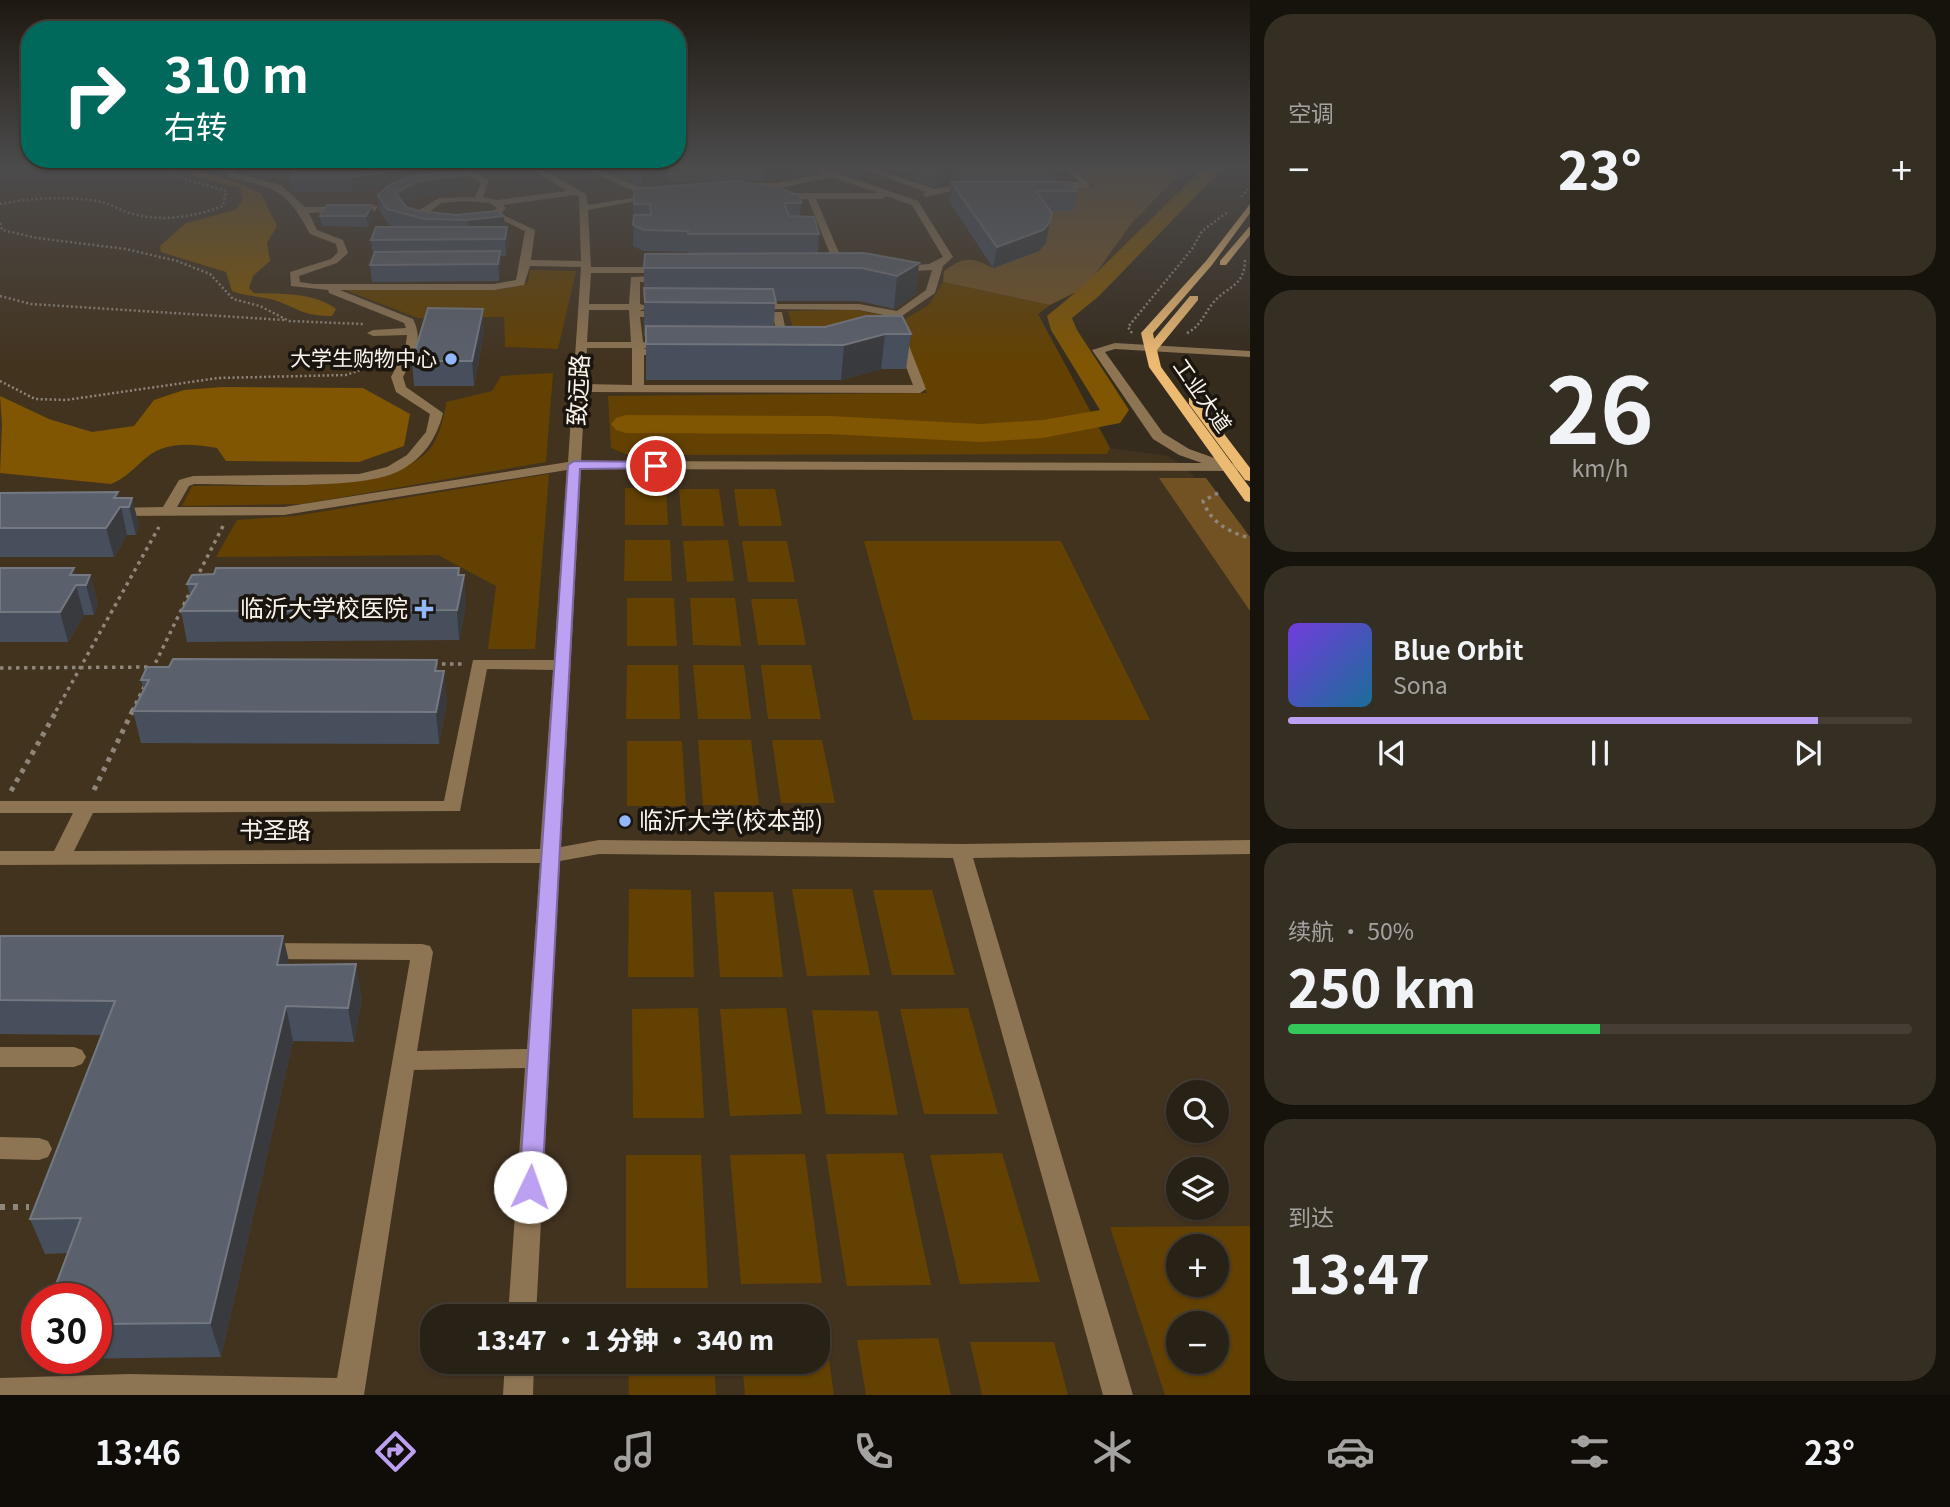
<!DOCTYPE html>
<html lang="zh">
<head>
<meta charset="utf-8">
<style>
  :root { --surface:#282116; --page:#342e23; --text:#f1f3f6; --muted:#a5a3a1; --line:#443e35; --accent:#bca0f2 }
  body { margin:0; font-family:Georgia,"Noto Sans SC",serif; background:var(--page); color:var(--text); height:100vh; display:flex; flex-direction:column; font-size:26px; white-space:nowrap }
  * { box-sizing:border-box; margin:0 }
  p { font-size:23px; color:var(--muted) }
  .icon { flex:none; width:38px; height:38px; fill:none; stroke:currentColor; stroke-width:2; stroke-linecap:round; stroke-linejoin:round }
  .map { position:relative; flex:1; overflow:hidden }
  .sheet { display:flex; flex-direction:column; gap:14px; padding:14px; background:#16120c; width:700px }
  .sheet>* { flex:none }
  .top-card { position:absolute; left:21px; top:21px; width:665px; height:147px; border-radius:28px; box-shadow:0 2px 5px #0004,0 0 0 2px var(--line); background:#00695c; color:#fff; overflow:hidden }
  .tools { position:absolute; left:1166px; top:1080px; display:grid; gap:14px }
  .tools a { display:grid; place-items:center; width:63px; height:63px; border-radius:50%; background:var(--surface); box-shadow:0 2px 5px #0004,0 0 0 2px var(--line); font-size:35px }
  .speed { position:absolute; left:21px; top:1283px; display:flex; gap:14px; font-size:35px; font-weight:700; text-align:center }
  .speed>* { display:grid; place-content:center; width:91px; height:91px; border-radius:50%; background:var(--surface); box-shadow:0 2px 5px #0004,0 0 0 2px var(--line); line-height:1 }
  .speed .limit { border:10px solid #d22; background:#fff; color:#111 }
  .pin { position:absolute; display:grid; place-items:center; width:60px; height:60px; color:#fff; margin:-30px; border:4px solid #fff; border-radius:50%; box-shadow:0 2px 7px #0007 }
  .me { position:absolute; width:77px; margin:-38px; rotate:3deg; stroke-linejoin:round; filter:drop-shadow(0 0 5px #0008) }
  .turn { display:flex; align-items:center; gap:24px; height:147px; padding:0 28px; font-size:32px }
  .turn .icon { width:91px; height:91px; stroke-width:2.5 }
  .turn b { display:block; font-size:49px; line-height:60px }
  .big { font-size:52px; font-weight:800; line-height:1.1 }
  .sheet .widget { flex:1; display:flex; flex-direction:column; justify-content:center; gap:10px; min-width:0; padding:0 24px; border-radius:28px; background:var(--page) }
  .sheet .dial { align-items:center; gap:0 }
  .dial b { font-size:91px; line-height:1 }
  .song { display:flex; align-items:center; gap:21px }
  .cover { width:84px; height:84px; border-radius:10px; background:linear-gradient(135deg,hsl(260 70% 55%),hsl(200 70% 35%)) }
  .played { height:7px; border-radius:4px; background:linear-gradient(90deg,var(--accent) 85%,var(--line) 85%) }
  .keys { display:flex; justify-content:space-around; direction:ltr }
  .heat { display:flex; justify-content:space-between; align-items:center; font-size:38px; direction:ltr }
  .charge { height:10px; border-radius:5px; background:linear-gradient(90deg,#34c759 50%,var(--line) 0) }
  .trip { position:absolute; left:420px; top:1304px; width:410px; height:70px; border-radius:28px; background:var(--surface); box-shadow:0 2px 5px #0004,0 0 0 2px var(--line); font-weight:800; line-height:70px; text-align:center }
  .menu { display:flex; height:112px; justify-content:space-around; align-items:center; background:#100d09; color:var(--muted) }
  .menu .icon { width:49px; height:49px }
  .menu .active { color:var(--accent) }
  .menu b { font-size:32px; color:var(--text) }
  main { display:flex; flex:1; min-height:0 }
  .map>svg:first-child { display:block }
  .built { fill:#42331f; fill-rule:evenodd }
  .green { fill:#634102; fill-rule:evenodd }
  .forest { fill:#725223 }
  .water { fill:#805603 }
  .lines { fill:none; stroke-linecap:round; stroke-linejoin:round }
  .river { fill:#805603; fill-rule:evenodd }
  .path-far3 { stroke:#8f867a; stroke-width:2.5; stroke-dasharray:2 2.5; stroke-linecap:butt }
  .path-far2 { stroke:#8f867a; stroke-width:3.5; stroke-dasharray:3.5 4.5; stroke-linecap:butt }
  .path-far1 { stroke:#8f867a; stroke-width:5; stroke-dasharray:4.5 6; stroke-linecap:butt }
  .path { stroke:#8f867a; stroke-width:6; stroke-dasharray:5 8; stroke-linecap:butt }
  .minor { fill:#8d7453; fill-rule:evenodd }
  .major { fill:#edba72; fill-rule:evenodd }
  .wall { fill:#474f5d }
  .shaded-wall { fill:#383a3d }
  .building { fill:#5b616c; stroke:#747880; stroke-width:2 }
  .route { fill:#bca0f2; stroke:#7a689d; stroke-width:2 }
  .poi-dot { fill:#92b7fd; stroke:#1a150f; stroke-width:2.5 }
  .labels { text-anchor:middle; stroke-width:7; stroke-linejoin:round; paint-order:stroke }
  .far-poi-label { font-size:21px; fill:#faf3ea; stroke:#1a150f; text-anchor:end }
  .far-street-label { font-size:21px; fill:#faf3ea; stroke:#1a150f }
  .street-label { font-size:24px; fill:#faf3ea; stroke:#1a150f }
  .poi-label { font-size:24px; fill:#faf3ea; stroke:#1a150f; text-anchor:end }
</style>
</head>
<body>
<main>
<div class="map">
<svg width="1250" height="1395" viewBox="0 0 1250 1395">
  <rect width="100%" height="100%" fill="#362c1e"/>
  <path class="built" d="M0,166H1198L1180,182L1174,201L1086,287L1050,305L1038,314L1110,448L1168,456L1191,473L1250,551V1395H0ZM1178,1092H1216V1130H1178ZM1178,1169H1216V1208H1178ZM1178,1246H1216V1284H1178ZM37,1298H96V1358H37ZM432,1316H817V1362H432ZM1178,1323H1216V1362H1178Z"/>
  <path class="green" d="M530,270L576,271L558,349L505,347L504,317L418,318L345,290L503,289L528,282Z
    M943,282L1050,305L1038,314L1110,448L1107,454L628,455L611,448L608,396L927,393L903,339L798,345L788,311L856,310L905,319L929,305Z
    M553,373L546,462L302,504L182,506L192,486C254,484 376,495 424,455C438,444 444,419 446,402L492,391L501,376Z
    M549,474L535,649H488L496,586L438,555L216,557L237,520L295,516Z
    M625,488H666L668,525H625Z
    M679,489H719L724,526H682Z
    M734,489H775L782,526H739Z
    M625,540H670L672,581H624Z
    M728,540L734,581L687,582L683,541Z
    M742,541H787L795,582H748Z
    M864,541H1061L1150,720H913Z
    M627,598H674L677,646H627Z
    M690,598H735L741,646L693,645Z
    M751,599H797L806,645H758Z
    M627,665H678L680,719H626Z
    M693,665H744L751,719H698Z
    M761,665H811L821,719H768Z
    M698,740H751L759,805H703Z
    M772,740H822L835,803H781Z
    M627,741H682L686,806H627Z
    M629,889L691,890L694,977H628Z
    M792,889H852L870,975L807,976Z
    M873,890H932L955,975H892Z
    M714,892H773L783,977H720Z
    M698,1008L704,1118H633L632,1009Z
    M786,1008L802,1114L730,1116L720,1009Z
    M968,1008L998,1114H924L900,1009Z
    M812,1010L878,1011L898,1115L826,1114Z
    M903,1153L931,1285L847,1286L826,1154Z
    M1002,1153L1040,1282L960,1284L930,1155Z
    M805,1154L822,1283L741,1284L730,1155Z
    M626,1155H701L708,1288H626Z
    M1250,1226V1395H1165L1110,1227ZM1178,1246H1216V1284H1178ZM1178,1323H1216V1362H1178Z
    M938,1338L951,1395H866L857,1340Z
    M817,1339H826L834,1395H745L742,1362H817Z
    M970,1342H1054L1068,1395H982Z
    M628,1362H714L716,1395H629Z"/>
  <path class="forest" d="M1074,166H1187L1131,224L1086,287L1050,305L943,282L944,271C965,256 971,257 993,268L1039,251L1033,211L1073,210L1030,187H1094Z
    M1206,478L1250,537V611L1159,478Z"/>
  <path class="water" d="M176,166H196L206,173L242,184L261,194L277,226L267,243L270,261L253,276L249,288L254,293C281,294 314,292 336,309L332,316C307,316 302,311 280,302C265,296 247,297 232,291L226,272L161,252L160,246L186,223L235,210L243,199L240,188L196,177Z
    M222,387L363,388L410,414L404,446L359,462L226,461L217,448C198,445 179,442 161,449C143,455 132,476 111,484L0,473L2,424L0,396L49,419L92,432L134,426L154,400L184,390Z"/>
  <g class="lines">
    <path class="river" d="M1205,166H1225L1099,296L1072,318L1077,330L1129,410L1120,423L1043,438L981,442L830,434L626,433L616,430L611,424L616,418L626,415L830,416L981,424L1043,420L1100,410L1051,330L1047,316L1083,286Z"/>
    <path class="path-far3" d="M1241,197L1250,187
      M0,204C31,198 66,196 97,201C111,203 120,211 133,214C163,222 194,217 223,206L226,191L177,177L158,166
      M0,223L2,230L37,238L126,249L177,261L210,274L233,299L260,306L289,321L363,324
      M0,296L31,304L284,320
      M1132,333L1128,327L1192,249L1202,231L1229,211
      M1187,333C1200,327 1204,314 1213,303C1226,286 1245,288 1245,259
      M0,381L35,399L66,400L218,378L346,375L369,367L382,356L383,345"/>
    <path class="path-far2" d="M1218,493L1203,501C1211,523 1229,532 1250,538
      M196,579L224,524
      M434,664H464
      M0,668L152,667
      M152,670L191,590
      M56,711L159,527
      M132,711L145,685"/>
    <path class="path-far1" d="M94,790L133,710
      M11,791L57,710"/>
    <path class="path" d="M0,1207H29"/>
    <path class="minor" d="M223,166H231L235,173L281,185L305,207L378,206L375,211L309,213L317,230L343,240L348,253L337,263L299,276L300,282L314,284H494L516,280L525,231C517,228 502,218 494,219C464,222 452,230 421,216L419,210L439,198L475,197L481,183L451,166H461L489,180L483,197L497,200L567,191L526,166H536L586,194L588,205L645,196L578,166H589L662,196L588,210L591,267H666L671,270L666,273H591L589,304H629L631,277L656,276L661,279L656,282H640V304L650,307L639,311H666L671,314L666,317H640L643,342L655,345L643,349H669L675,352L669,355H644V385H913L898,346L890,343L902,340L908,343L926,389L920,393L585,392L581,461L1202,463L1179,455L1153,439L1092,350L1115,343L1250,351V357L1115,349L1105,352L1163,433L1189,449L1217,459L1218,463L1247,464V470L1242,471L581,469L561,847L599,840L961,844L1250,840V854L973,858L1133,1395H1103L953,858L599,854L560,861L536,1316H508L525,1068L414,1070L364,1395H0V1378L129,1374L337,1378L410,960L264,959L256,957L253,951L256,945L264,943L422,944L430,946L433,952L417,1051L527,1049L540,863L0,865V851H54L73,813H0V801H444L473,660H554L567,470L284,515L112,516L105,512L112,508L163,507L179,480L193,476L359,474L387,467L407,455L426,432L430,414L396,392L391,377L405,350L407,335L373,336L367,333L373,330L406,328L404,323L329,293L328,290L291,286L290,272L331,259L338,252L336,244L310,234C285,188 278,190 229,177ZM575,195L579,197L581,261L531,260L535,230L501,214L506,208L503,205ZM464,201L490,203L497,208C480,224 448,221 428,213L441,203ZM530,266L581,267L568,462L284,507H177L189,486L194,484C242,484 361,491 399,471C423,459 437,438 443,413L406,387L403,377C414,356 424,340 413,319L340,290H494L524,285ZM589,310H629L631,342H587ZM587,348H632V385L585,384ZM487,669L553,670L540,849L74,851L93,813L460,811Z
      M804,166H816L918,201L953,257L943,266L935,293L899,318L859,310L760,309L759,307L764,304H859L897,311L926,290L932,270L897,272L893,271V267L929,264L943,257L912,205L886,196L882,199H816L846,269L837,271L808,199H777L773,196L777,193H879L831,177L776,189H745L741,186L745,183H776L822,174Z
      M941,166L938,169L880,171L935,189L973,182L977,185L926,197L922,194L925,192L864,169L868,167Z
      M1030,166H1073L1090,185L1086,188L1047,187L1050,182H1079L1068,170H1033Z
      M749,312H782L789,346L782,347L776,344L779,341L773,317H753L748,314Z
      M0,1047H74L82,1050L86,1057L82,1064L74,1067H0Z
      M0,1137L39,1138L48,1141L52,1149L48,1157L39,1160L0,1159Z
      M505,1362H534L533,1395H503Z"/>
    <path class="major" d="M1250,204V213L1212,265L1153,333L1154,339L1190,296H1198V300L1157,350L1161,367L1250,488V502L1245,501L1149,367L1141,333L1206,261Z
      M1250,226V235L1226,265H1220V261Z
      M1189,398H1197L1250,468V481L1245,480L1189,404Z"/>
  </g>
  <path class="wall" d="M246,166H347L333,168L457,171L467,175L468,190L419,196L404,205L406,207L419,211L456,215L504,216L505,227H507L508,243L506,256H500L501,268L499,281L372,282L370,265L374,256H373L371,240L398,227L389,225L379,210L378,195L388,186L353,192H292L290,178L294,172H247Z
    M623,166H797L796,175L764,181H737L801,203L800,216L819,234L818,253L919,263L915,295L894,309L859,301H775L774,327L911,334L906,369H881L841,380H646V336H644V268L688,253L687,252L644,251L633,246L634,189L735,181L668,182L642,187L623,178Z
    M914,166H960L959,173L961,166H1057L1054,182L1077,191L1074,211H1050L1046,243L1039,251L993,268L949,201L951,183L934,187L913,180Z
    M320,216H373L368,227L322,226Z
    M484,333L474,386H414L412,361Z
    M0,493L132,498L139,526L136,535H127L114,557H0Z
    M0,568L76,575H90L98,604L94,615H84L68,642H0Z
    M459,568L460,575H464L466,605L459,640L187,642L181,611L190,596L187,584Z
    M437,660L438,671L447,702L439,744L141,743L133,711L144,690L141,680Z
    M0,936H283L289,965L362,998L354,1042L293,1041L221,1357L58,1359L57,1358H96V1298L68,1253L45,1254L30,1219L101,1035L0,1034Z"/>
  <path class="shaded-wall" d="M310,166H347L310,172Z
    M422,166H457V175L353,192L352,177Z
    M642,166H668V182L642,187Z
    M765,166H797L796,175L764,181Z
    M937,166H961L958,182L934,187Z
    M467,175L468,190L419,196L398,209L396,193L418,181Z
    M372,205L373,216L368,227L366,216Z
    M1052,213L1046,243L1039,251L993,268L997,247Z
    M504,216L505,231L468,236L467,220Z
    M507,227L508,243L506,256L505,239Z
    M500,251L501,268L499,281L498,264Z
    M919,263L915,295L894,309L897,276Z
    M483,309L484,333L474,386L472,361Z
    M885,334L881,369L841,380L844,345Z
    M118,492L127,535L114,557L106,528L114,498Z
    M132,498L139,526L136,535L129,507Z
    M74,568L79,585H76L84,615L68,642L60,612L70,575Z
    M459,568L461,590L464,575L466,605L459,640L457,610L458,575Z
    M90,575L98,604L94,615L86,585Z
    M437,660L440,690L444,671L447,702L439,744L436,712L435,671Z
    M283,936L291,970L277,965Z
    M356,964L362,998L354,1042L348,1008Z
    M286,1006L293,1041L221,1357L210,1323Z"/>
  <path class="building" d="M359,166H422L352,177L290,178L297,168H347Z
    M465,170L467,175L418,181L396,193L406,207L419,211L456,215L497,211L504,216L467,220L424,219L387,209L378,195L391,184L413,176Z
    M736,181L776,187L800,196L801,203H784L789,216L814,217L819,234H688V231L644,230L633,225L634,215H651L650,204H634V189Z
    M951,182H1069L1077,191H1036L1052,213L1050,222L1043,230L997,247Z
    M327,205H372L366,216H320Z
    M376,227H507L505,239L371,240Z
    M500,251L498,264L370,265L375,252Z
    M864,253L919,263L897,276L862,268H644L645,254Z
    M644,288L773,289L776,303L645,302Z
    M428,308L483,309L472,361H412Z
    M866,316H902L911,334H885L844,345L646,344V326L825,327Z
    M118,492L114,498H132L129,507H120L106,528H0V493Z
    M0,568H74L70,575H90L86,585H76L60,612H0Z
    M216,568H459L458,575H464L457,610L181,611L197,584H187L192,575L214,574Z
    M173,659L437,660L435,671H444L436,712L133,711L149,680H141L147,667H169Z
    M0,936H283L277,965L356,964L348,1008L286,1006L210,1323L96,1324V1298H51L81,1218L30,1219L115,1001L0,1000Z"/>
  <linearGradient id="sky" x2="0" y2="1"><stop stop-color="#1e1810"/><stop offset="0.46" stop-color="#4c4b4c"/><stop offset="1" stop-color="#4c4b4c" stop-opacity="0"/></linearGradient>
  <rect width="1250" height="361" fill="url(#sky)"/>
  <path class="route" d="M656,462L662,466L660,468L580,469L542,1187L539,1195L530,1198L522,1195L519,1187L568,465L574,461Z"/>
  <g class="poi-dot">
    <circle cx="451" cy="359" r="7"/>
    <path d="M420.5 598.5h7v7h7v7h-7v7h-7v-7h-7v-7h7z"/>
    <circle cx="625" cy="821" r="7"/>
  </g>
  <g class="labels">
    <g class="far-poi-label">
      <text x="437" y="366">大学生购物中心</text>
    </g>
    <g class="far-street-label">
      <text transform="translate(1202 396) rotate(55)" y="7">工业大道</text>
    </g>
    <g class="street-label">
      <text transform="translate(579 390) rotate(-87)" y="8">致远路</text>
      <text x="275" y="839">书圣路</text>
    </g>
    <g class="poi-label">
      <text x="408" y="617">临沂大学校医院</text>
      <text x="639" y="829" text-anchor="start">临沂大学(校本部)</text>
    </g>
  </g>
</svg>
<div class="tools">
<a><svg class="icon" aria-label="search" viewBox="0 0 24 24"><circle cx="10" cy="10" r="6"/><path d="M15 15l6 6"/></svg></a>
<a><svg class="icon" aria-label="layers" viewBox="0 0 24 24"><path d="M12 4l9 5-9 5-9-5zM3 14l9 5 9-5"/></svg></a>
<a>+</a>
<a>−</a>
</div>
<div class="speed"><div class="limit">30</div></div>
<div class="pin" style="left:656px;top:466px;background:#d93025"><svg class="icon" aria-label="arrive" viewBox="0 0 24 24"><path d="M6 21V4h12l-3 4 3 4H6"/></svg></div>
<svg class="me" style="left:530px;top:1187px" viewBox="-20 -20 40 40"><circle r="19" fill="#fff"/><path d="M0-13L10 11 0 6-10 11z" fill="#bca0f2"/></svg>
<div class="trip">13:47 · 1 分钟 · 340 m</div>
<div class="top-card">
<div class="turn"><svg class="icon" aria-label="right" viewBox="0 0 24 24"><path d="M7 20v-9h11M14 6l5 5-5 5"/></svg><div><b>310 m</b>右转</div></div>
</div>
</div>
<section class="sheet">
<div class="widget"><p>空调</p>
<div class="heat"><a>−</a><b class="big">23°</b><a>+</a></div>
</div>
<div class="widget dial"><b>26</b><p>km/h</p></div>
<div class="widget">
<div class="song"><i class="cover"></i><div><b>Blue Orbit</b><p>Sona</p></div></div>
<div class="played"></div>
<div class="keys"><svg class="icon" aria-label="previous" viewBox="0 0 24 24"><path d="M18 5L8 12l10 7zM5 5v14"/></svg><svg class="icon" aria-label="pause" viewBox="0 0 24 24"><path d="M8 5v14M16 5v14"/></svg><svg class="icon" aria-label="next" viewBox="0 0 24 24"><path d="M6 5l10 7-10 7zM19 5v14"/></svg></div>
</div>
<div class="widget"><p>续航 · 50%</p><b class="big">250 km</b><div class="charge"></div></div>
<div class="widget"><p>到达</p><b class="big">13:47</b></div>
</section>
</main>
<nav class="menu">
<b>13:46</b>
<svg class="icon active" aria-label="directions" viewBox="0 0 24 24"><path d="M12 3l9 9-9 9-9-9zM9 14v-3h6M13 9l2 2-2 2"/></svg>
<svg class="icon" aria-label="music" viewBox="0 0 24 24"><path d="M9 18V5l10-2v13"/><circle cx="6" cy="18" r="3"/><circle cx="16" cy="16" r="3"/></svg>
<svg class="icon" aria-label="phone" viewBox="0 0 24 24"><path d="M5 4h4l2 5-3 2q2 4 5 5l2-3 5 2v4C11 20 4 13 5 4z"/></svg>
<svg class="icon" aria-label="climate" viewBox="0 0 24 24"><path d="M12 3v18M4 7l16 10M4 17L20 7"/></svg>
<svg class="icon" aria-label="car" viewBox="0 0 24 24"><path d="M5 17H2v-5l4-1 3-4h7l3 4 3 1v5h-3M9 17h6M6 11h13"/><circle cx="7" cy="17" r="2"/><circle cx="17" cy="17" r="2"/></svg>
<svg class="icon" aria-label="filters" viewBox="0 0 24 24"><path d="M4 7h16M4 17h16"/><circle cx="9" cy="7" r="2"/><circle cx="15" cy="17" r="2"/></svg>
<b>23°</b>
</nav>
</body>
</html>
